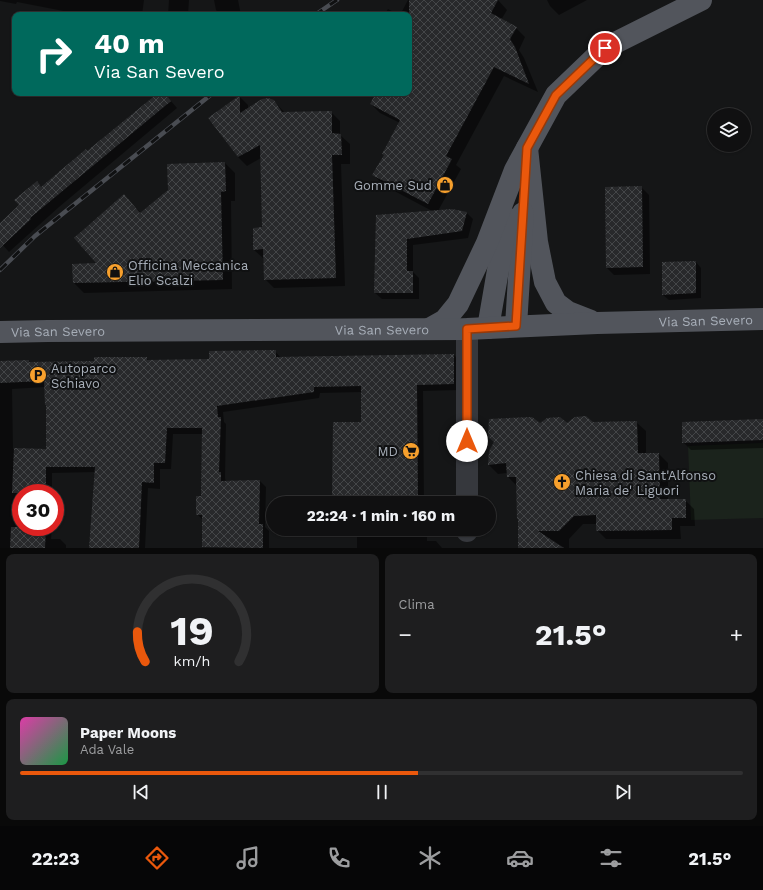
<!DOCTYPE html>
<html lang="it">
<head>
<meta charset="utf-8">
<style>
  :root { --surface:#101011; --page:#1e1e1f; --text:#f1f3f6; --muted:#9c9d9f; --line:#303031; --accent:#ea580c }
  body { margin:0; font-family:"Work Sans",sans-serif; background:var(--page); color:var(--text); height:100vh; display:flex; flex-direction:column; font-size:15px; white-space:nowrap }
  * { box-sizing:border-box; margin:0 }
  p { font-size:13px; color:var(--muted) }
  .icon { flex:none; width:22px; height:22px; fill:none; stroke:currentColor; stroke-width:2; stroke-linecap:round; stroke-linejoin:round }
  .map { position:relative; height:548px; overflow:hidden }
  .panel { display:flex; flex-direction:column; gap:6px; padding:6px; background:#090909; flex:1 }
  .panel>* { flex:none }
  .hud { position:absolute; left:12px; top:12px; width:400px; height:84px; border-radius:8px; box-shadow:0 1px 3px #0004,0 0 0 1px var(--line); background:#00695c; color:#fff; overflow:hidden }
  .buttons { position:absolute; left:707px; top:108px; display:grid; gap:8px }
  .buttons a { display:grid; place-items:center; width:44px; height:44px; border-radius:50%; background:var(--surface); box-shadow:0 1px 3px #0004,0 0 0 1px var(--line); font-size:20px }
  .speed { position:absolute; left:12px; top:484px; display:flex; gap:8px; font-size:20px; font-weight:700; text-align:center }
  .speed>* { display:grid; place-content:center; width:52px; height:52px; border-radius:50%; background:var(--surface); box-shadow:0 1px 3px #0004,0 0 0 1px var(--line); line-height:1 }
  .speed .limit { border:6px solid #d22; background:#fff; color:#111 }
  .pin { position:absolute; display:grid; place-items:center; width:34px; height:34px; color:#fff; margin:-17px; border:2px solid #fff; border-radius:50%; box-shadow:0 1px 4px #0007 }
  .me { position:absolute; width:44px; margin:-22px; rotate:0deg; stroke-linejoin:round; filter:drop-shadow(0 0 3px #0008) }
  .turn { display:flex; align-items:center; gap:14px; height:84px; padding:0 16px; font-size:18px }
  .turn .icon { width:52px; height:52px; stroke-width:2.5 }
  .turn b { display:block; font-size:28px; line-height:34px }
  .big { font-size:30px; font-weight:700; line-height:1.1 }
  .panel .widget { flex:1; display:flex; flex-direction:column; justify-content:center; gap:6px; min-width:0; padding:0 14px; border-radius:8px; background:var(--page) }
  .panel .dial { align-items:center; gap:0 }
  .dial svg { height:104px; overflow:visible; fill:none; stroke:var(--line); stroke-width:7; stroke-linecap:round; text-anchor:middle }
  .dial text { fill:var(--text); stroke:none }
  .song { display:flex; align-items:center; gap:12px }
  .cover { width:48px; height:48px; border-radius:6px; background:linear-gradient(135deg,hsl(320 70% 55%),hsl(140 70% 35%)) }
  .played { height:4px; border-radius:2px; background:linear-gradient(90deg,var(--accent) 55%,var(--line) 55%) }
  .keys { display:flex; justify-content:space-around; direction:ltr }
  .heat { display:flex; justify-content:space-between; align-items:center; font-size:22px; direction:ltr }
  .panel .tiles { flex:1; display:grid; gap:6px; grid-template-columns:1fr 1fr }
  .widget:last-child { grid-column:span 2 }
  .trip { position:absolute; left:266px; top:496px; width:230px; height:40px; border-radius:20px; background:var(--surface); box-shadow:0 1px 3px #0004,0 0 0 1px var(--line); font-weight:700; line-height:40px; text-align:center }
  .dock { display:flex; height:64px; justify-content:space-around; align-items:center; background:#060607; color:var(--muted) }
  .dock .icon { width:28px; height:28px }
  .dock .current { color:var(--accent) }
  .dock b { font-size:18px; color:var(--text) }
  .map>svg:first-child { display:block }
  .green { fill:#1b231c }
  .shadow { fill:#0007; fill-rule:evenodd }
  .building { fill:url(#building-cross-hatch) }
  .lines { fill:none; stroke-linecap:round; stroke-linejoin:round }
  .minor { stroke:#36383d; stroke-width:22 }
  .major { stroke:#52555c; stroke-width:22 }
  .rail-casing { stroke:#494c52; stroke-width:4.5 }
  .rail { stroke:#101112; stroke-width:3; stroke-dasharray:9; stroke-linecap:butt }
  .route-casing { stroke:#983908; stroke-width:10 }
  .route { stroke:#ea580c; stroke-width:7 }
  .labels { text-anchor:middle; stroke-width:4; stroke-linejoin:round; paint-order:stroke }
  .poi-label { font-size:13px; fill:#a7aeb8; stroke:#101112; text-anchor:start }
  .street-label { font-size:13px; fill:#a7aeb8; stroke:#101112 }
</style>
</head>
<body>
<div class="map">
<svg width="763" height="548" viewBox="0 0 763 548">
  <defs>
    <pattern id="building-cross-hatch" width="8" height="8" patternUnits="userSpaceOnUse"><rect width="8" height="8" fill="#28292b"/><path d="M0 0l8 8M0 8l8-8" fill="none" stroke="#444648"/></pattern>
  </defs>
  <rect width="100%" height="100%" fill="#151617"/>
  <path class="green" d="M763,443V518L691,520L688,446Z"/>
  <path class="shadow" d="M0,0H144L142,15H84L17,2L16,4L0,1Z
    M169,0H189L188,15H168Z
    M214,0H238L241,15H220L216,10Z
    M408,0H498L507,10L501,20L516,28L525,37L519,50L524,58L538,92L504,76L456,165L461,169L438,211L467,213L473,219L468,238L413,245V272L419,278V299H382L375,293L377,216L434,212L383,185L374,175L385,155L400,123L380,113L371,104L377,93H409V15H400Z
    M547,0H587L559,15L550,6Z
    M388,9L399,15H384Z
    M159,93H164L177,108L59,207L9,252L0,242V224L20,205L37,183L42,188L87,152Z
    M239,96L248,105V109L274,101L285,113L331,112L340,121V135L350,144V164H341L345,286L274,288L265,279L263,258L254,250L263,228L261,158L247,166L238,157Z
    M225,163L235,173V201H231L232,289L84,293L74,283L73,265L98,263L124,196L141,213Z
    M641,187L649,195L650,274L614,275L607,268Z
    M696,262L701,268V298L669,300L663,295Z
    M275,351L281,358L454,355L460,361V390L423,391L424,503H333L362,423V392L320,393L319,398L223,412L224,422L226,424L225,478L226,482L260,481L266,487L265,527L269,531V548L203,547V520L197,514L202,497L203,434H173L171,469H160V489L148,488L145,548H90L96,472L52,473V493H21V527H52L51,539H60L66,545V548H0V362L29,361L31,363L95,362L146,358L149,361L210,360ZM45,387L46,405L47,407V450L13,449L12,389Z
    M763,420V448L691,450L683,442Z
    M636,422L646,431V454H659L668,463V500H685L694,509L695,526H680L681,539H606L597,530V524H583L569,539V548H519L517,486L508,477L507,473L498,474L489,465L540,425Z
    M357,529H427V541H436L442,548H357Z"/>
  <path class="building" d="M409,0H498L491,13L517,27L510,39L515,47L529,84L494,67L446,156L452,159L428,204L372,175L384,155L382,154L400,120L370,104L376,93H409Z
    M158,93H165L171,101L30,218L31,219L0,248V223L19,205L14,200L37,181L41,187L86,149L87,151Z
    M240,95V113L262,99L268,98L274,100L282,112L332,111V133L341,134L342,155H332L336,278L264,280L263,249L253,250V228L262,227L260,145L238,157L208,118Z
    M225,162L226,191L221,192L223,280L73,283L72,264L96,263L74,238L124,194L140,213L168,190L167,164Z
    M642,186L643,267L606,268L605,187Z
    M452,209L467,212L462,231L407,239V271H413V293H374L376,215Z
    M696,261V293L662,295V262Z
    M276,350V357L454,354V384L417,385L418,503H332L333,422H361V386L314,387V392L217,406L218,417H221L219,472H221V481L260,480L259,524H263V548L202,547V515H196V496H201L202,428H167L165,463H154V483L142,482L139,548H89L95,467H46V493H12L14,448L46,449V405H45L44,381L0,383V361L29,360V362L94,361V357H147V360L209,359V351Z
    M586,416L593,422L637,421L638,453H659L660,499H686V518H672V530L596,531V515L574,516L559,531H538L564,548H518V519H517L516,477H507L506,463L488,465L489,451L494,442L488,437L489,419L532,417L540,423L547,418L560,417L567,423L575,417Z
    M763,419V440L682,443V422Z
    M11,527H46L45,548H10Z"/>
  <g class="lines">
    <path class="minor" d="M467,329V503
      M467,531V529"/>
    <g class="major">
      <path d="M527,148L537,242L545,282L556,303L568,312L591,321"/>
      <path d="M516,326L523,213"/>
      <path d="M488,328L507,218"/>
      <path d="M429,329L445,320L458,304L487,243L515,170L556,95L605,48L701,0"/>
      <path id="s1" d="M0,332L48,331L467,329L597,323L763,319"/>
    </g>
    <g class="rail-casing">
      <path id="rail" d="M315,15L337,0
        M0,270L35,236L213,93"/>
    </g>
    <use href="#rail" class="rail"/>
  </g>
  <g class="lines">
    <g class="route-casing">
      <path id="route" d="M467,441V329L516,326L527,148L556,95L605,48"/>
    </g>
    <use href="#route" class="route"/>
  </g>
  <defs>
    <g id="shop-disc" transform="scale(0.9)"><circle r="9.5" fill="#f7a02d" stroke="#101112"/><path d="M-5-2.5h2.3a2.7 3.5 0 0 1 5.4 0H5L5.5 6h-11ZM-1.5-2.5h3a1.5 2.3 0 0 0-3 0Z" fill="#111"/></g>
    <g id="parking-disc" transform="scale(0.9)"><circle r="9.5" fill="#f7a02d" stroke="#101112"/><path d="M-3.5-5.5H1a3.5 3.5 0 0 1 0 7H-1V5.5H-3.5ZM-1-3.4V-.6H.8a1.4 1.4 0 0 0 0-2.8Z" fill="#111"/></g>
    <g id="supermarket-disc" transform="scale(0.9)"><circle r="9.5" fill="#f7a02d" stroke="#101112"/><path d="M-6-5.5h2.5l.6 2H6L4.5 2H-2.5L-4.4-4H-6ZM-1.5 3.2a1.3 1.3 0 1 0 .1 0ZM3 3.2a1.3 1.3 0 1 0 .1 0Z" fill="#111"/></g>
    <g id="church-disc" transform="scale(0.9)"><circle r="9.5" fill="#f7a02d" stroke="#101112"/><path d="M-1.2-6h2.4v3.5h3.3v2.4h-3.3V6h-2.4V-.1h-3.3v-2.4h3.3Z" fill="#111"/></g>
  </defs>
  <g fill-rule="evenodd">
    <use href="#shop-disc" x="445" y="185"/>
    <use href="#shop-disc" x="115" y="272"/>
    <use href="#parking-disc" x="38" y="375"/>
    <use href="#supermarket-disc" x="411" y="451"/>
    <use href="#church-disc" x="562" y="482"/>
  </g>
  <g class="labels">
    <g class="poi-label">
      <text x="432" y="190" text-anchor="end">Gomme Sud</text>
      <text x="128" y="270">Officina Meccanica<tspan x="128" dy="15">Elio Scalzi</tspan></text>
      <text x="51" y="373">Autoparco<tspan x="51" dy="15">Schiavo</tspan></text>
      <text x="398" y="456" text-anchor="end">MD</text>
      <text x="575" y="480">Chiesa di Sant'Alfonso<tspan x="575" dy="15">Maria de' Liguori</tspan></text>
    </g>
    <g class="street-label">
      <text dy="5" stroke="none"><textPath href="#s1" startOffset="706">Via San Severo</textPath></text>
      <text dy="5" stroke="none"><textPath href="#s1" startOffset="382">Via San Severo</textPath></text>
      <text dy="5" stroke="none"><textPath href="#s1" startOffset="58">Via San Severo</textPath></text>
    </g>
  </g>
</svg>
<div class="buttons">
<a><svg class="icon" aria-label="layers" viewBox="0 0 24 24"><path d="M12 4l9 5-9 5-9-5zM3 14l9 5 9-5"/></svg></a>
</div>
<div class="speed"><div class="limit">30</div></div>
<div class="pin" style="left:605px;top:48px;background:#d93025"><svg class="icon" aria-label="arrive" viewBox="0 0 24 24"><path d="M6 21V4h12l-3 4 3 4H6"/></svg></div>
<svg class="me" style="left:467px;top:441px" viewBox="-20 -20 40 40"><circle r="19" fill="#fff"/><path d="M0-13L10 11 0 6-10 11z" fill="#ea580c"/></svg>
<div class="trip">22:24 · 1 min · 160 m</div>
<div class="hud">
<div class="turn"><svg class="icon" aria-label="right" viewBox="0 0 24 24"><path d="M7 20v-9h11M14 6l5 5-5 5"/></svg><div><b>40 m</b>Via San Severo</div></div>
</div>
</div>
<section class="panel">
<div class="tiles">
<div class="widget dial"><svg viewBox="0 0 100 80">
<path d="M14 69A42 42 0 1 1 86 69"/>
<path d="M14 69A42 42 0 0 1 8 46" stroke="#ea580c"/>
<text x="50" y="56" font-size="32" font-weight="700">19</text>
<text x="50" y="72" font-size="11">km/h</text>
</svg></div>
<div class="widget"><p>Clima</p>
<div class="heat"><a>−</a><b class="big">21.5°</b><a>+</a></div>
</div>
<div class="widget">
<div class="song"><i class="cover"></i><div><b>Paper Moons</b><p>Ada Vale</p></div></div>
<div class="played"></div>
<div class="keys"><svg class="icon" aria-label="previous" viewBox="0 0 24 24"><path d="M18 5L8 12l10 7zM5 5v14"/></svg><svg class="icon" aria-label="pause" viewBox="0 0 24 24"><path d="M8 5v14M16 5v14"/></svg><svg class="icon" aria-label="next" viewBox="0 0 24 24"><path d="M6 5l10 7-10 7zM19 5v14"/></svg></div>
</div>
</div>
</section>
<nav class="dock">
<b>22:23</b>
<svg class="icon current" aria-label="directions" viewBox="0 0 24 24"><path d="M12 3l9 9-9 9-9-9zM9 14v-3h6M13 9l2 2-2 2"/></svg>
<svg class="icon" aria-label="music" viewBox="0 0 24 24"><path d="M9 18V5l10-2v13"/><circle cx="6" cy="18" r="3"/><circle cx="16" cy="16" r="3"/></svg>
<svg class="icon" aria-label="phone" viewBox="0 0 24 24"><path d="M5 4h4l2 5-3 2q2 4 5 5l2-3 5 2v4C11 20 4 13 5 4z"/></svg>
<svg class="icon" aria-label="climate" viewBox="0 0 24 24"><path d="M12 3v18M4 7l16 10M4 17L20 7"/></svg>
<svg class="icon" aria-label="car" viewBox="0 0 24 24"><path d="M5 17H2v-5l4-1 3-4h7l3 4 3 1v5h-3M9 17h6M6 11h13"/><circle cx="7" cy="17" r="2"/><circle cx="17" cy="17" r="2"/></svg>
<svg class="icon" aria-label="filters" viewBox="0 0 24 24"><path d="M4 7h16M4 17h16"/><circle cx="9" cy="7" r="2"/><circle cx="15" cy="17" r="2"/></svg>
<b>21.5°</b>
</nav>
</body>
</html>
